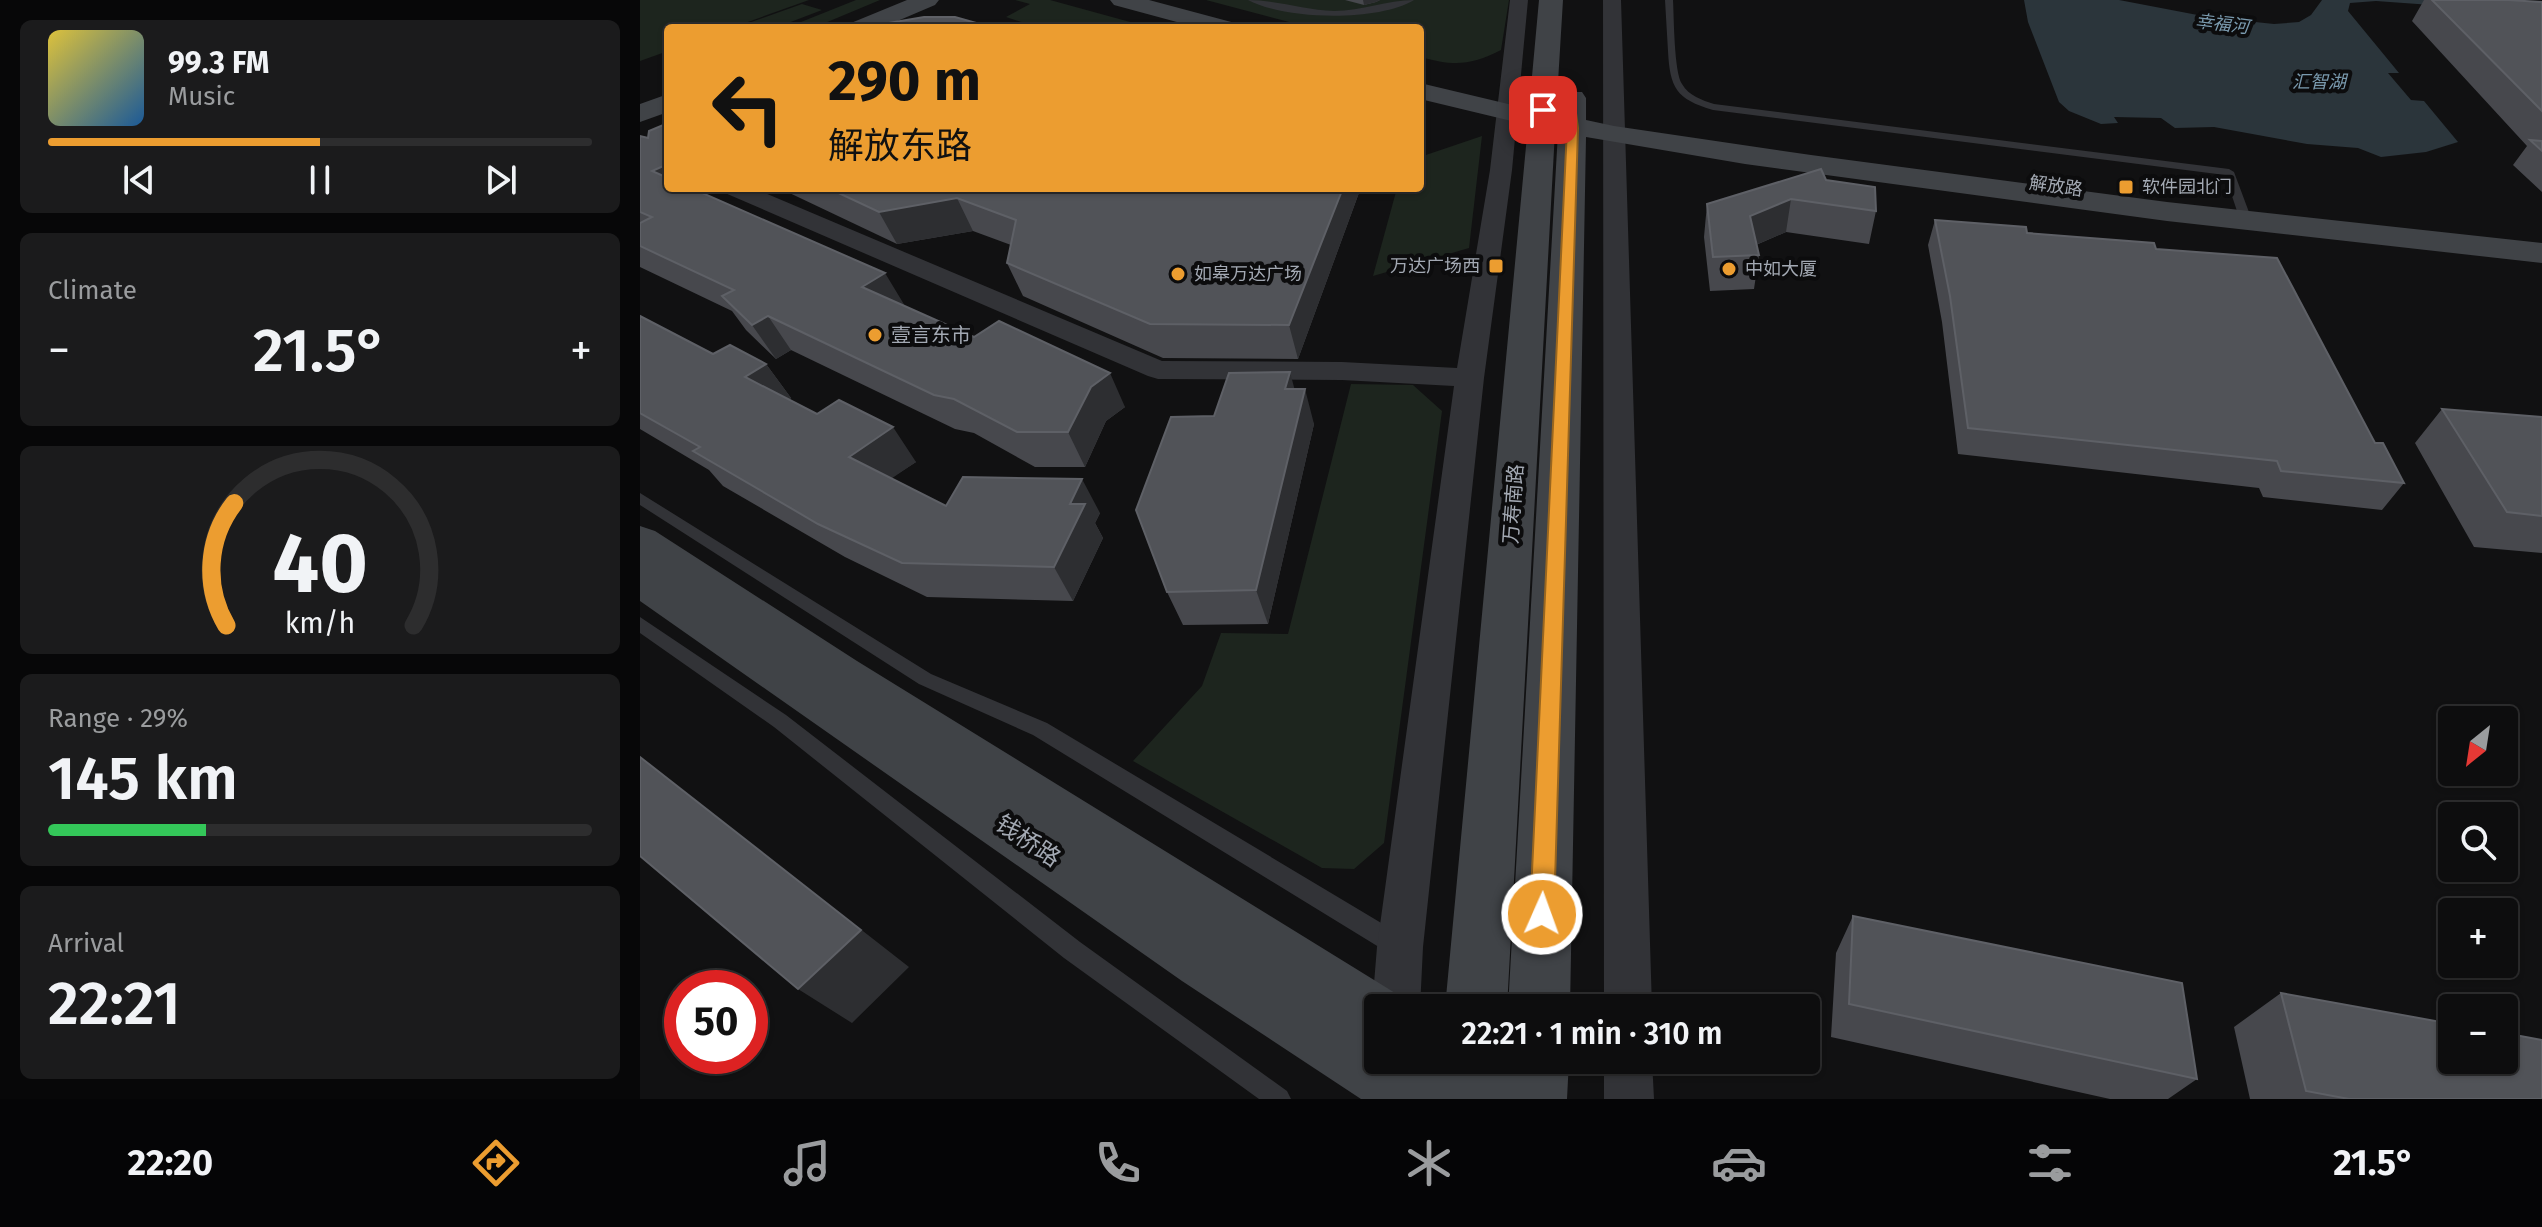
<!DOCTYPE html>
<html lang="en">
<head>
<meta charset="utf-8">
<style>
  :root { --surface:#0d0d0e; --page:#1b1b1c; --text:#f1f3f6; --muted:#9a9c9e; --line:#2d2d2e; --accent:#ec9d30 }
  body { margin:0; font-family:"Fira Sans","Noto Sans SC",sans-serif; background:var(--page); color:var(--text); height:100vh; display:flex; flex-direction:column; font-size:30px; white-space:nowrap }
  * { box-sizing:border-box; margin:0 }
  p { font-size:26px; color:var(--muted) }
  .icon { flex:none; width:44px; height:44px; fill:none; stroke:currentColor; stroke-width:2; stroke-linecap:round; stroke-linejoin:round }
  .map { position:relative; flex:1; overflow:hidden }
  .side { display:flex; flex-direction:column; gap:20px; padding:20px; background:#070708; width:640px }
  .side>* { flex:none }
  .hud { position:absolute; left:24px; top:24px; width:760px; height:168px; border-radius:8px; box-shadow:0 2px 6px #0004,0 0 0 2px var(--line); background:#ec9d30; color:#111; overflow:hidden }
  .needle { width:52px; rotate:210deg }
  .fabs { position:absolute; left:1798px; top:706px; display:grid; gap:16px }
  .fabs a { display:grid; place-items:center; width:80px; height:80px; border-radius:8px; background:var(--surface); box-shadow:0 2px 6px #0004,0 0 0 2px var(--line); font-size:40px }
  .speed { position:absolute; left:24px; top:970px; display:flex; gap:16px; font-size:40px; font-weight:700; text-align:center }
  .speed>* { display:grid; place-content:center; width:104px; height:104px; border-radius:50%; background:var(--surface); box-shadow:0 2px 6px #0004,0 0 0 2px var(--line); line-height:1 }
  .speed .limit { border:12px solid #d22; background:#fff; color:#111 }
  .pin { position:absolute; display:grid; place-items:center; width:68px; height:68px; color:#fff; margin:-34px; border-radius:16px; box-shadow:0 4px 12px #0006 }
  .me { position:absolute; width:88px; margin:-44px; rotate:2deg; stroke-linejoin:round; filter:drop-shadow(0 0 6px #0008) }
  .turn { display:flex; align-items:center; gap:28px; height:168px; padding:0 32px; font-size:36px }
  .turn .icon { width:104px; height:104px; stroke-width:2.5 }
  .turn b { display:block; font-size:56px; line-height:68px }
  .big { font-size:60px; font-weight:600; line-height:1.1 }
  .side .tile { flex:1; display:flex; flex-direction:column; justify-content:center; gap:12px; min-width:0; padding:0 28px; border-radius:12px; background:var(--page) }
  .side .dial { align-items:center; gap:0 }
  .dial svg { height:208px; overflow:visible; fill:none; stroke:var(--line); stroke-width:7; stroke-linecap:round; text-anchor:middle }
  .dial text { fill:var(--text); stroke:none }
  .song { display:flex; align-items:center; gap:24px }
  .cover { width:96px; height:96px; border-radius:12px; background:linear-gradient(135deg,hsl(50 70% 55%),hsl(210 70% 35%)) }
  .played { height:8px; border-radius:4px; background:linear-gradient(90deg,var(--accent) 50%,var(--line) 50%) }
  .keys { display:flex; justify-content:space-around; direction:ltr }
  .heat { display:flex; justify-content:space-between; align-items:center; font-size:44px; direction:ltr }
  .charge { height:12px; border-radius:6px; background:linear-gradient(90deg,#34c759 29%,var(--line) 0) }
  .trip { position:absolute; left:724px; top:994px; width:456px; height:80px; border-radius:8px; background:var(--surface); box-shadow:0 2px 6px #0004,0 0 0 2px var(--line); font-weight:600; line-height:80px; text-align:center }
  .menu { display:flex; height:128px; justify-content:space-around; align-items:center; background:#050506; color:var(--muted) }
  .menu .icon { width:56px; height:56px }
  .menu .on { color:var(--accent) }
  .menu b { font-size:36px; color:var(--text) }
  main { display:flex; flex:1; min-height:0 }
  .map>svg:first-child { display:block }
  .green { fill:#1d251e }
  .water { fill:#2b353b }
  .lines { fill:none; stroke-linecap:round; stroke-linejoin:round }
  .lane { fill:#323337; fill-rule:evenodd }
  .street { fill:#323337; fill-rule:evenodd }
  .secondary { fill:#404347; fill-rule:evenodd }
  .wall { fill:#47484d }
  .shaded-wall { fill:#2d2e31 }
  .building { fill:#515358; stroke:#5e6066; stroke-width:2 }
  .route { fill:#ec9d30; stroke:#99661f; stroke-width:2 }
  .poi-dot { fill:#ec9d30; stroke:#0c0c0d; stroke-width:3 }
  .labels { text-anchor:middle; stroke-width:8; stroke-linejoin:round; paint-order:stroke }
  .far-water-label { font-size:18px; font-style:italic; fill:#7a9aae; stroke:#0c0c0d }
  .far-street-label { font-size:18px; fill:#a3a9b3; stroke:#0c0c0d }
  .far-poi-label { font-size:18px; fill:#a3a9b3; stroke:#0c0c0d; text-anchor:start }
  .poi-label { font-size:20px; fill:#a3a9b3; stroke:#0c0c0d; text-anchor:start }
  .street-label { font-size:20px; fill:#a3a9b3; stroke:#0c0c0d }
  .near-street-label { font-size:24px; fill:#a3a9b3; stroke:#0c0c0d }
</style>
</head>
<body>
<main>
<section class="side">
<div class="tile">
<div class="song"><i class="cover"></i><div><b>99.3 FM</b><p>Music</p></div></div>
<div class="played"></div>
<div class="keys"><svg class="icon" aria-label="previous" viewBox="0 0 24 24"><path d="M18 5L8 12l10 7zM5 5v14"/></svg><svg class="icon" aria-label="pause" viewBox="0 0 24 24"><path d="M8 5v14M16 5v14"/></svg><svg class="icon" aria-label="next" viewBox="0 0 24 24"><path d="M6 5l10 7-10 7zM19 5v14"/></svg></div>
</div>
<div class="tile"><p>Climate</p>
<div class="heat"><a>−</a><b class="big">21.5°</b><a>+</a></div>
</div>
<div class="tile dial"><svg viewBox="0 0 100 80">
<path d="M14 69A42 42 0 1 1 86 69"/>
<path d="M14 69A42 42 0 0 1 17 22" stroke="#ec9d30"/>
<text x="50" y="56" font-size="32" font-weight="700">40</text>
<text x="50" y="72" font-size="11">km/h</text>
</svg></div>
<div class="tile"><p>Range · 29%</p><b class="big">145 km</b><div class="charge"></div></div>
<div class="tile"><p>Arrival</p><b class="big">22:21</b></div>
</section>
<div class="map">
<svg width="1902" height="1099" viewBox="0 0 1902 1099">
  <rect width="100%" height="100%" fill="#111112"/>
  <path class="green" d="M0,0H169L91,28H28V51L0,61Z
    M216,0H240L173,28H146Z
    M375,0H410L512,28H400L366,17L390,4Z
    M566,0H869L861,50C829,66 814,66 780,57V28H672Z
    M162,4L182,10L135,28L100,26Z
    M842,136L829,248L733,276L757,188H780V157Z
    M711,384L773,385L802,411L744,843L714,869L682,868L493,761L562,686L581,633L648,634Z"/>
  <path class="water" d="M1384,0H1479L1568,17L1634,24L1659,22L1671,15L1682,0H1858L1902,13L1736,1L1710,3L1708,11L1759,73H1748L1771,100L1784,101L1818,142L1786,152L1741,157L1718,148L1667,144L1574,127L1535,128L1521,118L1474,117L1478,123L1461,124L1429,111L1419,102L1388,22Z"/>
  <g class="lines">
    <path class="lane" d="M608,0C637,0 665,10 694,11C722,11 747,0 774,0C738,22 645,20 608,0Z
      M1025,0H1033C1034,17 1034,72 1042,84C1049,96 1062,100 1074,104L1589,169L1594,172L1613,223L1607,226L1601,223L1585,175L1073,110C1036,99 1030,88 1028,51C1027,34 1026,17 1025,0Z
      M0,493L291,674L407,723L763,936L766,944L763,952L755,955L747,952L393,735L279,684L0,505Z
      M0,617L146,715L440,942L647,1091L651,1099H619L424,958L134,727L0,633Z"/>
    <path class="street" d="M870,0H888L872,170L844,378L783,947L780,1008H738V1022L732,1008L737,947L814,386L702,380L518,379L508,376L85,193L81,188H113L522,361L702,362L817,368L850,170Z
      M963,0H981L1012,1008H964Z
      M964,1060H1012L1014,1099H964Z"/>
    <path class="secondary" d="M267,0H299L295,5L241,28H208L211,23Z
      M470,0H509L595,23L598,28H559L474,5Z
      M899,0H923L916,115H919L920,98L924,92H942L946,98V120L974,126L1171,155L1527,202L1902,243V263L1527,221L1105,164L946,137L930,1008H868L918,132L915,131L867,1008H805L888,125L780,99V83L889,109Z
      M28,94V112L0,122V104Z
      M0,526L15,531L217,661L760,996L765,1008H738V1060H929L927,1099H721L542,981L0,601Z"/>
  </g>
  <path class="wall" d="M705,0H740L736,2L724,5Z
    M1784,0H1868L1902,2V192L1873,165L1887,146L1772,21Z
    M0,136L8,138L60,192L265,306L485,407L466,421L445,467H395L334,433L315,429L151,350L136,359L106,330L92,311L0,267Z
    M1186,180L1236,211L1229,244L1146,232L1116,245L1119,255L1114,289L1070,291L1064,237L1067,204Z
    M139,188H720V190L658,359L523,358L383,296L367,263L371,245L333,231L257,244Z
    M1295,220L1516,249L1735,443L1764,483L1742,510L1623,497L1619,488L1318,454L1302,322L1288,245Z
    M0,316L73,354L126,364L151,398L149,400L276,462L251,478L306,506L460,513L455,523L463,538L433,601L287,597L205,557L83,486L69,470L0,429Z
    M654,389L674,424L628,624L543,625L527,592L574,416Z
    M1802,409L1902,417V553L1834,547L1775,443Z
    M1213,916L1557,1079L1528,1099H1470L1191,1037L1196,953Z
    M1641,993L1902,1099H1610L1594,1027Z"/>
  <path class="shaded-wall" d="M723,0H740L736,2L724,5Z
    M28,164V188H69L35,203L12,171Z
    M703,188H720V190L658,359L649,325Z
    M317,198L333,231L257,244L239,212Z
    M1151,199L1146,232L1106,249L1110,216Z
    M245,273L265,306L222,287Z
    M128,316L151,350L136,359L112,325Z
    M126,364L151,398L131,411L105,377Z
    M650,372L659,406L645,389Z
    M470,373L485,407L466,421L445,467L428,432L451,387Z
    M665,389L674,424L628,624L616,590Z
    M253,427L276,462L233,491L209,457Z
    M442,479L460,513L455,523L463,538L433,601L414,567L430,504Z
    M0,757L269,967L212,1023L158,989Z"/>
  <path class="building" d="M1792,0H1868L1902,2V111Z
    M284,17H315L354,28H237L249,23Z
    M28,123V164L12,171L28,178V188H51L245,273L222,287L334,337L359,321L470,373L451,387L428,432H377L314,399L294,395L128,316L112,325L82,296L94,290L0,246V223L12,217L0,212V136L8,138L9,131Z
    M1890,140L1902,141V151Z
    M1181,169L1186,180L1235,187L1236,211L1151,199L1110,216L1119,255L1073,257L1067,204Z
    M188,188H703L649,325L510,324L367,263L376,220L317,198L239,212Z
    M1295,220L1386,227L1387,233L1514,243L1516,249L1637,258L1735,443H1743L1764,483L1641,471L1637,461L1328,428L1310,296Z
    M0,316L73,354L90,345L126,364L105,377L177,414L199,400L253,427L209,457L306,506L323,477L442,479L430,504H445L414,567L262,563L178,524L53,451L60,447L0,413Z
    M650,372L645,389H665L616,590L527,592L496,510L531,417L574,416L589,373Z
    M1802,409L1902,417V516L1867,512Z
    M0,757L221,930L158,989L0,856Z
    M1213,916L1542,983L1557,1079L1209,1004Z
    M1641,993L1812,1024V1060H1864V1033L1902,1040V1099H1709L1666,1091Z"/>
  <path class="route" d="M903,107L936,113L938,128L914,914L911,922L902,925L894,922L890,914L927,128V118L899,112V108Z"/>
  <g class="poi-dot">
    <rect x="1478" y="179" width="16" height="16" rx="4"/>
    <rect x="848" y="258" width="16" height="16" rx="4"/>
    <circle cx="1089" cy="269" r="8"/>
    <circle cx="538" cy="274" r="8"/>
    <circle cx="235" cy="335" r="8"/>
  </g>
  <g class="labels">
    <g class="far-water-label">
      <text transform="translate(1582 24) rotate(7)" y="6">幸福河</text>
      <text x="1679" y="88">汇智湖</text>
    </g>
    <g class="far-street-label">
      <text transform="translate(1416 186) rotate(8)" y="6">解放路</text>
    </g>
    <g class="far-poi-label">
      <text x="1502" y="193">软件园北门</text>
      <text x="840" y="272" text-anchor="end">万达广场西</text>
      <text x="1105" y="275">中如大厦</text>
      <text x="554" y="280">如皋万达广场</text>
    </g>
    <g class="poi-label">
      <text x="251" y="342">壹言东市</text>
    </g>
    <g class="street-label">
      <text transform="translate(873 504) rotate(-86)" y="7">万寿南路</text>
    </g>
    <g class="near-street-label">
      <text transform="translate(388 841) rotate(34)" y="8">钱桥路</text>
    </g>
  </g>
</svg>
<div class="fabs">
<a><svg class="needle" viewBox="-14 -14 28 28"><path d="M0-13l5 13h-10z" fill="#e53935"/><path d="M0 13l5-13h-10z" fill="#9a9c9e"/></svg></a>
<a><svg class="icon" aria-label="search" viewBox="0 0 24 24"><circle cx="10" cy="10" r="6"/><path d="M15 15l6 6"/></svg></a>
<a>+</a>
<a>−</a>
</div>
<div class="speed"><div class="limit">50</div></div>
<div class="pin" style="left:903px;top:110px;background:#d93025"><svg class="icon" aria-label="arrive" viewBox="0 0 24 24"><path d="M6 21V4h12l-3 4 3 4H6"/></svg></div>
<svg class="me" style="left:902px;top:914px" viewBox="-20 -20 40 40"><circle r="17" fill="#ec9d30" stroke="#fff" stroke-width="3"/><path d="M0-11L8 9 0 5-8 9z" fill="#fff"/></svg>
<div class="trip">22:21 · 1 min · 310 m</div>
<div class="hud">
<div class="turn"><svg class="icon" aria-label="left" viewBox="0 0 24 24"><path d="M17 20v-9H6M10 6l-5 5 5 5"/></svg><div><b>290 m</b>解放东路</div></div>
</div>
</div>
</main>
<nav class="menu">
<b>22:20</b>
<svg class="icon on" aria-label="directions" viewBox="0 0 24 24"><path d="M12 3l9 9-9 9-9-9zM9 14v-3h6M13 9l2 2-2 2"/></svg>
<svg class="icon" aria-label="music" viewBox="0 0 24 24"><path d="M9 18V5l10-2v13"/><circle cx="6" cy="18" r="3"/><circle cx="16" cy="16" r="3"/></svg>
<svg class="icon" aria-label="phone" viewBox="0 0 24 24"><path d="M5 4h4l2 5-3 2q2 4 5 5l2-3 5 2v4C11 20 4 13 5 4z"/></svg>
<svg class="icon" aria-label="climate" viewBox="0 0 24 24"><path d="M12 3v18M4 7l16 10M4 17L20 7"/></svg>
<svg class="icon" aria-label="car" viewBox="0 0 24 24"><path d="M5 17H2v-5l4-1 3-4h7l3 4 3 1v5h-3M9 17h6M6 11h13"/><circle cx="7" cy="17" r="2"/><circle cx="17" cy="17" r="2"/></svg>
<svg class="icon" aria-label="filters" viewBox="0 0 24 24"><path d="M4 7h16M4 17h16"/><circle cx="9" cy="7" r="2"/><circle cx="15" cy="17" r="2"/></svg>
<b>21.5°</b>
</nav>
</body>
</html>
